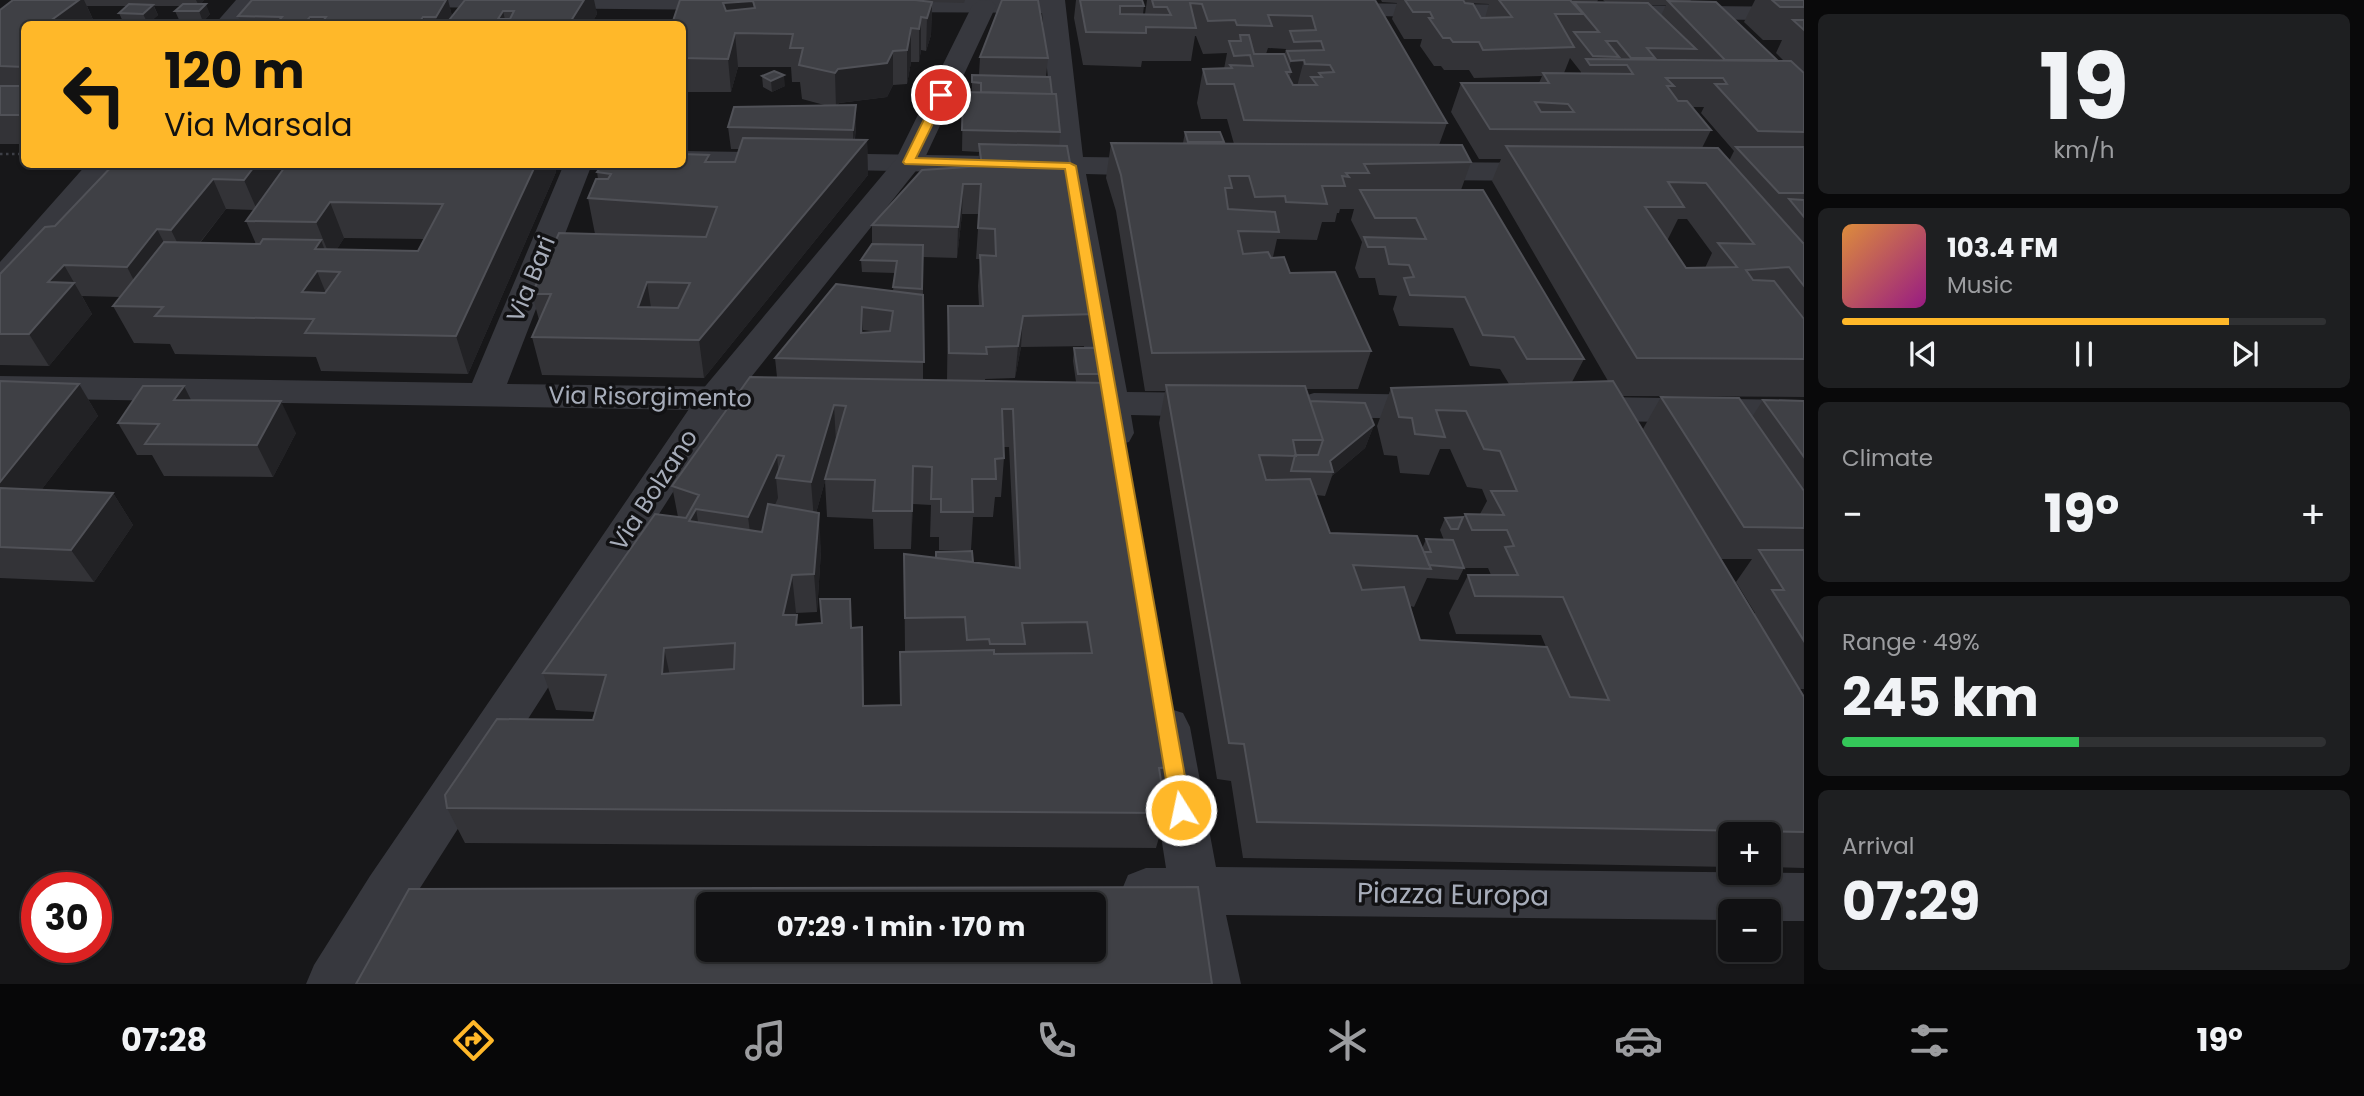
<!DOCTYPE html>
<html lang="en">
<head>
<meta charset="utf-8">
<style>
  :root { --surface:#111113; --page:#1e1f21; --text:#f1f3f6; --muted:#9c9da0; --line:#303133; --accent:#ffb829 }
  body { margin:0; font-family:Poppins,sans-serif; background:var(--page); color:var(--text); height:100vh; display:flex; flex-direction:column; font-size:26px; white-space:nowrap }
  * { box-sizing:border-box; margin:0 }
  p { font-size:23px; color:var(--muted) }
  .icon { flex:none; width:38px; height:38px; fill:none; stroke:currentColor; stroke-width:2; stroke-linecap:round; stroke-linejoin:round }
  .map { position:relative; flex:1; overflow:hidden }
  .sheet { display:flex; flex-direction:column; gap:14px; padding:14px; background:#09090a; width:560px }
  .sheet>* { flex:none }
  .hud { position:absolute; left:21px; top:21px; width:665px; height:147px; border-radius:10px; box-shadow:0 2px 5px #0004,0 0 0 2px var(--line); background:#ffb829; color:#111; overflow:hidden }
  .tools { position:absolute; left:1718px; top:822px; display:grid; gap:14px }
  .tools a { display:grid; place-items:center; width:63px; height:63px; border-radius:10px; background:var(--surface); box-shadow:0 2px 5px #0004,0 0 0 2px var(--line); font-size:35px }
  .speed { position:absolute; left:21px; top:872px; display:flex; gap:14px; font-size:35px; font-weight:700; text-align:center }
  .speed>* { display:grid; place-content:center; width:91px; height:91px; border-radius:50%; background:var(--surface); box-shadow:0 2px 5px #0004,0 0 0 2px var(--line); line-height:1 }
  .speed .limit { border:10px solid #d22; background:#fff; color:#111 }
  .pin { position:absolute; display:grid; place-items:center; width:60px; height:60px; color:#fff; margin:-30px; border:4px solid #fff; border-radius:50%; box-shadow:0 2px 7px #0007 }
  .me { position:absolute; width:77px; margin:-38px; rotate:350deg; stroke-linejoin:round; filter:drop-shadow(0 0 5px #0008) }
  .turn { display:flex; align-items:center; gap:24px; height:147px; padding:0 28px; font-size:32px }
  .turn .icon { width:91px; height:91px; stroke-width:2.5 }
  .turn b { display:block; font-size:49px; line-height:60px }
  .big { font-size:52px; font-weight:700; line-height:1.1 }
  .sheet .card { flex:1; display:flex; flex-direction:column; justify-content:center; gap:10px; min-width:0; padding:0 24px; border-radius:10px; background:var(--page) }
  .sheet .dial { align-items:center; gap:0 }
  .dial b { font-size:91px; line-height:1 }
  .song { display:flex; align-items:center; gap:21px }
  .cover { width:84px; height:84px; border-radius:10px; background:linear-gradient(135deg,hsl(30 70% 55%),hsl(310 70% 35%)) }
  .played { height:7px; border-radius:4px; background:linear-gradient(90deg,var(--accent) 80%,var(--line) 80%) }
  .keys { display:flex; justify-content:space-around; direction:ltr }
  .heat { display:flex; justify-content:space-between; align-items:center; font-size:38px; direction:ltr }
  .charge { height:10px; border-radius:5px; background:linear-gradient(90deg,#34c759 49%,var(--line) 0) }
  .trip { position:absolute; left:696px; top:892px; width:410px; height:70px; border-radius:10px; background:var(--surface); box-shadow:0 2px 5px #0004,0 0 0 2px var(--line); font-weight:700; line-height:70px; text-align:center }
  .tab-bar { display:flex; height:112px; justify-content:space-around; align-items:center; background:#070708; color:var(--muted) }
  .tab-bar .icon { width:49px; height:49px }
  .tab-bar .current { color:var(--accent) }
  .tab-bar b { font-size:32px; color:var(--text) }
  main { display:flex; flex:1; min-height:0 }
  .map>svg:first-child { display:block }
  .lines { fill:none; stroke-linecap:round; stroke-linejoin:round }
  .path { stroke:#3d3f46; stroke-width:2.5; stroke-dasharray:2.5 3.5; stroke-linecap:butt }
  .minor { fill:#37383e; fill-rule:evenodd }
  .tertiary { fill:#37383e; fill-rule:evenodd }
  .wall { fill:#333337; fill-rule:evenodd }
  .shaded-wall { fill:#222225 }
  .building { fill:#3f4045; stroke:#505157; stroke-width:2; fill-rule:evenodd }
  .route { fill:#ffb829; stroke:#a6781b; stroke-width:2 }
  .labels { text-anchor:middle; stroke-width:7; stroke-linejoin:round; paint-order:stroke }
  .street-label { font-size:24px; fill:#a7adba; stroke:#121214 }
  .near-street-label { font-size:28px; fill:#a7adba; stroke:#121214 }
</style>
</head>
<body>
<main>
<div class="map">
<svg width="1804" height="984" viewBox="0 0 1804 984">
  <rect width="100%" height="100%" fill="#171719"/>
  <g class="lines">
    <path class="path" d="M0,154H24"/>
    <path class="minor" d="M236,0H261L240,24H215Z
      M389,0H742L744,3L740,8L732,10L401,7L393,5Z
      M871,0H1065L1083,157L1160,158L1170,161L1174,167L1170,173L1160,176L1086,174L1127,392L1216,393L1229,397L1234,405L1229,413L1216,417L1131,415L1134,433L1129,442L1116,445L1103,442L1098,433L1095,415L1074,411L1069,403L1074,395L1091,391L1057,174L682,167L672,165L682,164V151L1055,157L1042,13L879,12L871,10L867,5Z
      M1327,3L1540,5L1548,7L1552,12L1548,17L1540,19L1319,15L1315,10L1319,5Z
      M1607,5L1804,7V21L1599,17L1595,12L1599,7Z
      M1416,162L1548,163L1558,166L1562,172L1558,178L1548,181L1416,180L1406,177L1402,171L1406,165Z
      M87,164H117L11,288L0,291V262Z
      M564,164H592L507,384L750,387L763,391L768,399L763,407L750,411L0,398V376L472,383Z
      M1314,393L1436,395L1449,399L1454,407L1449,415L1436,419L1314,417L1301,413L1296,405L1301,397Z
      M1602,397L1804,400V424L1602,421L1589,417L1584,409L1589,401Z
      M1167,708L1183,713L1190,727L1216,867L1804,873V921H1769V912H1731V920L1226,915L1241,984H1187L1174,915L1146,916L1128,909L1121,892L1128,875L1146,868H1166L1144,727L1151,713Z"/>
    <path class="tertiary" d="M980,0L992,1L996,6L923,162L728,406L406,910L363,984H306L314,965L370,876L702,390L896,159L972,6Z"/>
  </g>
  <path class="wall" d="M13,0H204L201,4L210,14L203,22H180L175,11L181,6H154L158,15L148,24H124L119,13L128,6H87L95,24H24V144H0V10Z
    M448,0L452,16L465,0H594L597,14L591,24H241L238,16Z
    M680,0H965L964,3L932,2L931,35L926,51L921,50L919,62H911L907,84L893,85L887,97L839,103L837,105H856V126L855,139L867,140L868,175L704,378L542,375L532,337L539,320L532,294L595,234L588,198L598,179L597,172L709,155L710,162H735L739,149H731L728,127L828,106L802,99L800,82H792L791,67H738L731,92H682V24Z
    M1076,0H1142L1144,6L1143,14H1145L1147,0H1375L1447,123L1439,145L1471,162L1461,190L1584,359L1572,382L1608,381L1492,181L1501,159H1479L1451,112L1461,83H1539L1542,76L1474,78L1469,70H1444L1441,66H1434L1420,46L1422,39H1404L1392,19L1397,3L1382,2L1381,0H1598L1597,2H1605L1603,0H1691L1690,2L1777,61H1784L1776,53L1782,40H1763L1744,22L1755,0H1804V397L1622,396L1754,614L1755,613L1736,582L1752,559H1721L1643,429L1661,397L1752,417L1763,400L1804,401V689H1799L1804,697V868L1769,867V835H1731V867L1243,858L1231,781L1217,779L1159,423L1165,391H1145L1116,211L1106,178L1111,143H1183L1185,132L1224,142L1223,143L1234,144L1227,119H1201L1197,103L1203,69H1224L1227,53L1203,54L1196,36H1195L1191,61H1142L1141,67L1083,65L1074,18ZM1465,3L1489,4L1485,18H1481ZM1650,5H1666L1661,16ZM1268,48L1286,49L1284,56L1266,54ZM1570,58L1581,72V73H1564ZM1691,107H1704L1701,113L1734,151L1729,161L1702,148L1711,130ZM1340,209H1354L1351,220L1362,242L1355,268L1359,278H1375L1379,295L1397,296L1393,309L1399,326L1453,328L1470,366L1500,369L1509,384L1391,388L1377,426L1384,455L1397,456L1400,473L1429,475L1440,449H1450L1467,487L1482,489L1487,501L1480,514H1465L1463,517L1445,518L1440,530L1444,540L1426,539L1422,549L1330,533L1316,495L1325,496L1332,476L1365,448L1374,425L1310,401L1306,389H1358L1371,351L1290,273L1273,257L1277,239L1317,240L1322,222H1335L1337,213H1339ZM1678,219H1687L1712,253L1705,268H1686L1667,241ZM1464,568H1488L1491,575H1468L1449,613L1456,634L1541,635L1546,647L1420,640L1410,606L1414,607L1427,578L1458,580Z
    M980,57L1048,58L1046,77L1052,94L1060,132L1059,145L1097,314L1093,346L1021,347L1015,378L985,379V381L1076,382L1073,361L1074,348L1101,374L1100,383L1178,767L1168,803H1165L1166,813L1156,848L465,843L447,808L593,720L596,712L556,710L543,673L678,517L672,486L777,377L775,358L836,284L893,291L895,273L862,272L861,260L872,244V225L978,167L979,152L962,151L963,92H972V75H979ZM962,214H979L976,259H980L978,286L979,306H948L947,380H923V257L957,258ZM863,330L877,332L863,333ZM1004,447H1009L1015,567L904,554L905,652H900V705L864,706L863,665L851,628L798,625L795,615L796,613L817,612L821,551L816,513L825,481L827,517L873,519L874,549H911L913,504L931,505L930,537H939V550H971L973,517H993L995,497H1001L1004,458Z
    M762,76L785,86L772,92L763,87Z
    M114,164L286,166L287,164H555L556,172L468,374L321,371L316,357L175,354L170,344L134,343L113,306L120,297L82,296L92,314L49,366L0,365V274L55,226ZM226,209L254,210L246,221L256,244L200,243ZM344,238L424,239L418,251L337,249Z
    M0,381L79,384L98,416L42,489L113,493L133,525L94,582L0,578Z
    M184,386L191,400L296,433L273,477L164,476L152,455H137L118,423Z"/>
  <path class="shaded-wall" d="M79,0H84L95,24H46Z
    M196,0H204L199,6Z
    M446,0H448L454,24H438L436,17Z
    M584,0H594L597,14L591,24H569Z
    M753,1L756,33H735L738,67L731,92L723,3Z
    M932,2L931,35L926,51L927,18Z
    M206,4L210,14L203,22L199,11Z
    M153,5L158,15L148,24L143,14Z
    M503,11L506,24L498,19Z
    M310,17L312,24H304Z
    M423,17L425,24H418Z
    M921,17V50L919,62V29Z
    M911,28V62L907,84V50Z
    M893,51V85L887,97L839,103L836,107L835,73L838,69Z
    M1304,60L1295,94L1286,95L1291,72H1288L1291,61Z
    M784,75L785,86L772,92L771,81Z
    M856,105V126L853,152V130Z
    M867,140L868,175L704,378L699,340Z
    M256,164H286L288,169L257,210L244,180Z
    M536,164H555L556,172L468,374L456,336Z
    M213,179L226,209L186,260L171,230Z
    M963,184L962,214L957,258L958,227Z
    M330,202L344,238L331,259L316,222Z
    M157,229L173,260L143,298L127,267Z
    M321,240L333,272L315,249Z
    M64,265L92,314L49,366L29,334L48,282Z
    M317,271L332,308L302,292Z
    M647,282L653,320L638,307Z
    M862,307L863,330L861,356V333Z
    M1023,316L1021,347L1015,378L1018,346Z
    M79,384L98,416L19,519L0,494V482Z
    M184,386L200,418L174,400Z
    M281,401L296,433L273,477L257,445Z
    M834,405L836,443L814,520L811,482Z
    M1374,425L1365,448L1332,476L1333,472L1330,461Z
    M777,455L779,479L776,478L778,498L753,555L748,517Z
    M913,466V504L911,549L912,511Z
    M113,493L133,525L94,582L71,550Z
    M696,509L702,547L689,521Z
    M819,513L821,551L817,612L814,574Z
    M792,575L796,613L787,653L783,615Z
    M862,627L863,665L864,743L863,706Z
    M664,648L672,685L662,674Z"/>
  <path class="building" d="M13,0H79L46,24H24V40L21,43H24V67L0,66V10Z
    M252,0H446L436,17H423L418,24H321L326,17H310L304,24H276L282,17L238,16Z
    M465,0H584L569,24H446ZM503,11H514L510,19H498Z
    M680,0H915L932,2L927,18L921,17L919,29L911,28L907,50L893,51L887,63L838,69L835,73L799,65L803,48H790L793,34L735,33L728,59L682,58V24H672ZM753,1L755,8L726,11L723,3Z
    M1002,0H1038L1048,58L980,57Z
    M1080,0H1142L1144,6H1120V14L1171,15L1167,7H1154L1152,0H1375L1447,123L1244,120L1234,84H1207L1203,69L1232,68L1230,65L1253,66L1250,55L1234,56L1229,41H1241L1240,35H1249L1254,54H1284L1291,72H1286L1293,85H1317L1311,77H1322L1319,73L1334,72L1330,65L1305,64L1304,60L1291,61L1287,51L1324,50L1321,41L1294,42L1290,31L1316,30L1312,16L1268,15L1272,26L1237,25L1235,20L1208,21L1202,4L1190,3L1196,28L1146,27V33L1086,32Z
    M1405,0H1463L1465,3L1473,4L1481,18L1512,17L1499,0H1570L1583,14H1555L1574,47L1483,50L1479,42H1453L1450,38H1443L1429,18H1433L1430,12H1413Z
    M1772,0H1804V7H1780Z
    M1668,1L1716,2L1777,60H1725Z
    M1574,2L1648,3L1696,49L1647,48L1655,58H1631L1617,41H1606L1619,57L1593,56L1574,32H1599Z
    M129,4L153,5L143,14L119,13Z
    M183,4H206L199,11H175Z
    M1793,20H1804V30Z
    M1586,59L1791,61L1804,73V132L1758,131L1715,84H1727L1723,78H1666L1674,86H1667L1678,101H1687L1711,130L1490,129L1461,83H1549L1543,73L1633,74L1627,65H1590ZM1535,102L1568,104L1574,112H1541Z
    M774,71L784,75L771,81L762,76Z
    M972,75L1050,77L1052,94L981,92V83L972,82Z
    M0,86H24V115H0Z
    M963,92L1056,94L1060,132L962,130Z
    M856,105L853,130L728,127L734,107Z
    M1185,132H1220L1224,142H1188Z
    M743,138L867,140L699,340L532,337L551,294H532L559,233L706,237L717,207L588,198L596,179H608L611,174L597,172L603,164H682V154L709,155L705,162H735ZM647,282L690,283L678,308L638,307Z
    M1111,143L1462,145L1471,162L1364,164L1369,173H1346L1349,177L1342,176L1345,186H1322L1327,204L1286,202L1285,196L1255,197L1249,176H1229L1232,188H1225L1228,209L1275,212L1279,232L1238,231L1243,254L1268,252L1271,258L1284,257L1290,273L1335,272L1371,351L1152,353L1121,175Z
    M979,144L1067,146L1097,314L1023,316L1018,346L986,347L987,354L949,353L948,306H983L980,255L996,256L995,229L978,228L981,184H963L958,227L872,225L922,170L982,166Z
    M1506,146L1718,148L1803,243H1804V286L1789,267L1746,270L1753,280L1774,281L1804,319V359L1637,358ZM1668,182L1706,183L1754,244L1718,243L1737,267L1686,268L1645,207H1684Z
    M1736,147H1804V193H1779Z
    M114,164H256L244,180L213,179L171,230L157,229L127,267L64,265L48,282L74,283L29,334H0V274L45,227L55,226Z
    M287,164H536L456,336L305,333L314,319L155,316L163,307L113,306L164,242L260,244L263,239L321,240L315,249L418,251L443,204L330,202L316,222L246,221ZM317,271L340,272L325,293L302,292Z
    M1360,190H1483L1584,359H1527L1514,337L1483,335L1465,297L1410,295L1404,278L1414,277L1409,265L1389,264L1385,247H1368L1364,237L1426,239L1416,218H1375Z
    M1789,199L1804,200V217Z
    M872,244L923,245L922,289L893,287L897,261L861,260Z
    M836,284L923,295L924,362L775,358ZM862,307L893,311L890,331L861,333Z
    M1074,348H1097L1101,374H1078Z
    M750,377L1108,383L1178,767L1159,768L1166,813L447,808L445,795L497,719L593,720L606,675L543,673L655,514L686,518L699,495L672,486ZM834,405L846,406L825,479L875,480L873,511H912L913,466L932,467L931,499H941V512H973L972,479H996L995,459L1004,458L1002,409H1013L1020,568L904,554L905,618L965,617L967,640L989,639L990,644H1025L1022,623L1087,622L1092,653L994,654V650L900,652L901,705L863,706L862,627L851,628L850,599H820L822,623L796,625L797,615H783L792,575L814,574L819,513L768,504L762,532L689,521L696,509L748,517L777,455L784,456L776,478L811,482ZM735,643L734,669L662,674L664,648Z
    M0,381L79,384L0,482Z
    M1613,381L1804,697V832L1257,822L1244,744L1229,743L1166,385L1305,386L1323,440H1293L1296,456L1259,455L1266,480L1310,479L1330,533L1417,536L1431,569L1353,565L1362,590L1404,587L1420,640L1547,647L1570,697L1609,700L1563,597L1475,596L1468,575H1518L1505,547L1514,546L1507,530H1472L1465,514L1504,515L1491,491H1517L1500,451L1484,449L1466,411L1436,410L1445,437L1415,434L1412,418L1399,417L1391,388Z
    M143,386H184L174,400L281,401L257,445L145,444L159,424L118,423Z
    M1661,397L1739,398L1804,491V528L1744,527Z
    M1763,400L1804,401V457Z
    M1310,401L1365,403L1374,425L1330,461L1333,472L1291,471L1295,455H1318L1323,440Z
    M0,488L113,493L71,550L0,547Z
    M1463,517L1458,529H1451L1445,518Z
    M1426,539L1453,540L1464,568L1429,565L1424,552H1431Z
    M1759,550H1804V641L1772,590H1784Z
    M972,551L973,562L936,558V552Z
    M1198,887L1212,984H356L409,889ZM709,905H1094V950H709Z"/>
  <path class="route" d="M937,93L947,95L916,158L1070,163L1076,166L1191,810L1188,816L1181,819L1174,816L1171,810L1065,169L905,164L903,162Z"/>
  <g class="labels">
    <g class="street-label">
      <text transform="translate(531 279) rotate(-68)" y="8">Via Bari</text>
      <text transform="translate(650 397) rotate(1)" y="8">Via Risorgimento</text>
      <text transform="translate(654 490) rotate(-57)" y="8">Via Bolzano</text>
    </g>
    <g class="near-street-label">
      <text transform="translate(1453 894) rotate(1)" y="10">Piazza Europa</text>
    </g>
  </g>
</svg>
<div class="tools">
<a>+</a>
<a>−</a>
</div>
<div class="speed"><div class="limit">30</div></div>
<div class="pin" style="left:941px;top:95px;background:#d93025"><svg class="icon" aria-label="arrive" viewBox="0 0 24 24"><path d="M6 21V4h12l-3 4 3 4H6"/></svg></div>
<svg class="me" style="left:1181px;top:810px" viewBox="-20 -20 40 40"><circle r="17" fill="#ffb829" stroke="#fff" stroke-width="3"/><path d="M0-11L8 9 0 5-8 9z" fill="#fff"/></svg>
<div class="trip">07:29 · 1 min · 170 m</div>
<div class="hud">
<div class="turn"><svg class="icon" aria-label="left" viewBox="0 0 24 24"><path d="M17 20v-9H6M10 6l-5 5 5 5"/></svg><div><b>120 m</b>Via Marsala</div></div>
</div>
</div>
<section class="sheet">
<div class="card dial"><b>19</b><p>km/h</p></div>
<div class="card">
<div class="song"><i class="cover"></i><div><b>103.4 FM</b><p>Music</p></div></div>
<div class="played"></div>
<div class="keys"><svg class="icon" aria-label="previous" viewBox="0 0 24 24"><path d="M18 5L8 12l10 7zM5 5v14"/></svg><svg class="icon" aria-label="pause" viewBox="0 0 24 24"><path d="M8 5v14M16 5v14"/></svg><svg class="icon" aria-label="next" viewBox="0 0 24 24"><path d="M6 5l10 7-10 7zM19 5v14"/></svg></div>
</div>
<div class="card"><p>Climate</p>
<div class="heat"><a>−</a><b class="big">19°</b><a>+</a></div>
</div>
<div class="card"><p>Range · 49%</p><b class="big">245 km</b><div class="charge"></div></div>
<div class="card"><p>Arrival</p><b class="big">07:29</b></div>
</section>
</main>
<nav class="tab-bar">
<b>07:28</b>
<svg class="icon current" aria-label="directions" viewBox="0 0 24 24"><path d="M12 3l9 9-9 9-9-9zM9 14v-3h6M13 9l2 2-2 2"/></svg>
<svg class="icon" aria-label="music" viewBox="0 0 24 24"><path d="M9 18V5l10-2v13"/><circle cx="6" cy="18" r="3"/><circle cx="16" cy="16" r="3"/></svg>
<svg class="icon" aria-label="phone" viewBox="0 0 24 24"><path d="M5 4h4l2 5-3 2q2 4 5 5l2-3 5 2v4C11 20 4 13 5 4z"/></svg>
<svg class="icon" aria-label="climate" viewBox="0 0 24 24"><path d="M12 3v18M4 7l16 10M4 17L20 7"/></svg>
<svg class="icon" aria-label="car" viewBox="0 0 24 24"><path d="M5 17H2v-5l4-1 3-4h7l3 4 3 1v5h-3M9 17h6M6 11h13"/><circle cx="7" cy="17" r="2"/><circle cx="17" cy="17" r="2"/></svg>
<svg class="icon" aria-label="filters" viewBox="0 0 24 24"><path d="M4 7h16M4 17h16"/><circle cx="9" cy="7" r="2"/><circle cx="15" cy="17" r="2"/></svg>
<b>19°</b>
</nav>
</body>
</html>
